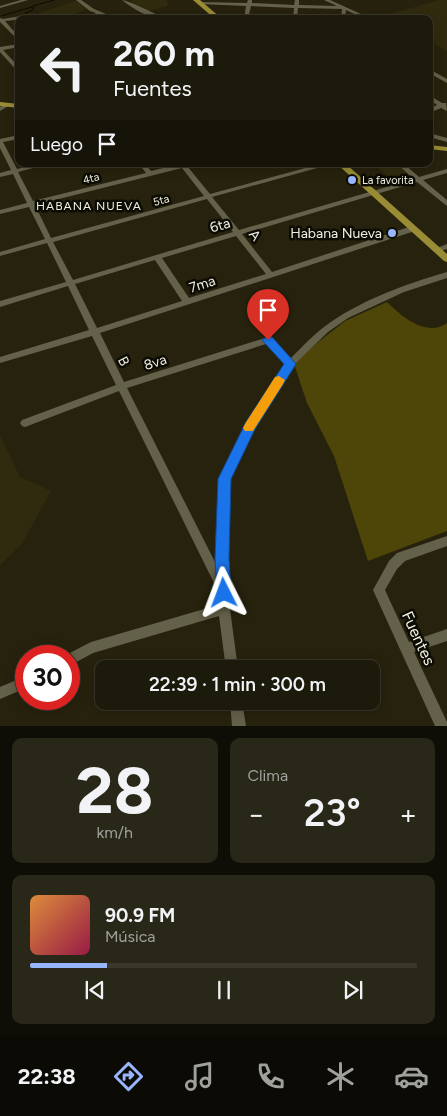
<!DOCTYPE html>
<html lang="es">
<head>
<meta charset="utf-8">
<style>
  :root { --surface:#1c1a0a; --page:#292718; --text:#f1f3f6; --muted:#a0a19c; --line:#3a382b; --accent:#97b6fd }
  body { margin:0; font-family:Figtree,sans-serif; background:var(--page); color:var(--text); height:100vh; display:flex; flex-direction:column; font-size:19px; white-space:nowrap }
  * { box-sizing:border-box; margin:0 }
  p { font-size:16px; color:var(--muted) }
  .icon { flex:none; width:28px; height:28px; fill:none; stroke:currentColor; stroke-width:2; stroke-linecap:round; stroke-linejoin:round }
  .map { position:relative; height:726px; overflow:hidden }
  .sheet { display:flex; flex-direction:column; gap:12px; padding:12px; background:#0f0e06; flex:1 }
  .sheet>* { flex:none }
  .hud { position:absolute; left:15px; top:15px; width:418px; height:152px; border-radius:10px; box-shadow:0 2px 12px #0003,0 0 0 1px var(--line); background:#1c1a0a; color:var(--text); overflow:hidden }
  .speed { position:absolute; left:15px; top:645px; display:flex; gap:10px; font-size:25px; font-weight:700; text-align:center }
  .speed>* { display:grid; place-content:center; width:65px; height:65px; border-radius:50%; background:var(--surface); box-shadow:0 2px 12px #0003,0 0 0 1px var(--line); line-height:1 }
  .speed .limit { border:8px solid #d22; background:#fff; color:#111 }
  .pin { position:absolute; display:grid; place-items:center; width:42px; height:42px; color:#fff; margin:-51px -21px; border-radius:50% 50% 50% 0; rotate:-45deg; box-shadow:0 0 5px #0007 }
  .pin .icon { rotate:45deg }
  .me { position:absolute; width:55px; margin:-28px; rotate:357deg; stroke-linejoin:round; filter:drop-shadow(0 0 4px #0008) }
  .turn { display:flex; align-items:center; gap:18px; height:105px; padding:0 15px; font-size:22px }
  .turn .icon { width:65px; height:65px; stroke-width:2.5 }
  .turn b { display:block; font-size:35px; line-height:42px }
  .then { display:flex; align-items:center; height:48px; padding:0 15px; background:#0003; gap:10px; font-size:19px }
  .big { font-size:38px; font-weight:600; line-height:1.1 }
  .sheet .tile { flex:1; display:flex; flex-direction:column; justify-content:center; gap:8px; min-width:0; padding:0 18px; border-radius:10px; background:var(--page) }
  .sheet .dial { align-items:center; gap:0 }
  .dial b { font-size:65px; line-height:1 }
  .song { display:flex; align-items:center; gap:15px }
  .cover { width:60px; height:60px; border-radius:8px; background:linear-gradient(135deg,hsl(30 70% 55%),hsl(340 70% 35%)) }
  .played { height:5px; border-radius:2px; background:linear-gradient(90deg,var(--accent) 20%,var(--line) 20%) }
  .keys { display:flex; justify-content:space-around; direction:ltr }
  .heat { display:flex; justify-content:space-between; align-items:center; font-size:28px; direction:ltr }
  .sheet .tiles { flex:1; display:grid; gap:12px; grid-template-columns:1fr 1fr }
  .tile:last-child { grid-column:span 2 }
  .trip { position:absolute; left:95px; top:660px; width:285px; height:50px; border-radius:10px; background:var(--surface); box-shadow:0 2px 12px #0003,0 0 0 1px var(--line); font-weight:600; line-height:50px; text-align:center }
  .tab-bar { display:flex; height:80px; justify-content:space-around; align-items:center; background:#0b0a04; color:var(--muted) }
  .tab-bar .icon { width:35px; height:35px }
  .tab-bar .on { color:var(--accent) }
  .tab-bar b { font-size:22px; color:var(--text) }
  .map>svg:first-child { display:block }
  .built { fill:#302b0f }
  .green { fill:#4e4508 }
  .lines { fill:none; stroke-linecap:round; stroke-linejoin:round }
  .stream { stroke:#0e0a00; stroke-width:1 }
  .minor { fill:#64614a; fill-rule:evenodd }
  .major { fill:#998c35; fill-rule:evenodd }
  .route { fill:#1a73e8; stroke:#114b97 }
  .slow { fill:#f59e0b }
  .poi-dot { fill:#97b6fd; stroke:#0d0c04; stroke-width:2 }
  .labels { text-anchor:middle; stroke-width:5; stroke-linejoin:round; paint-order:stroke }
  .far-street-label { font-size:11px; fill:#f0efe1; stroke:#0d0c04 }
  .far-poi-label { font-size:11px; fill:#f0efe1; stroke:#0d0c04; text-anchor:start }
  .far-neighbourhood-label { font-size:12px; letter-spacing:1px; fill:#f0efe1; stroke:#0d0c04 }
  .street-label { font-size:14px; fill:#f0efe1; stroke:#0d0c04 }
  .poi-label { font-size:14px; fill:#f0efe1; stroke:#0d0c04; text-anchor:end }
  .near-street-label { font-size:16px; fill:#f0efe1; stroke:#0d0c04 }
</style>
</head>
<body>
<div class="map">
<svg width="447" height="726" viewBox="0 0 447 726">
  <rect width="100%" height="100%" fill="#26220d"/>
  <path class="built" d="M129,0H165L168,2L167,6L149,11Z
    M439,0H447V51L429,41V19L377,18Z
    M75,1L89,8L64,19H41L37,14Z
    M373,164H396L412,176L395,182Z
    M0,435L20,477L51,491L22,544L0,565Z"/>
  <path class="green" d="M387,302C401,316 427,338 447,323V531L368,561L334,456L307,403L294,364L316,344L345,321Z"/>
  <g class="lines">
    <path class="stream" d="M1,16L32,7
      M33,19L25,13L33,10V6L54,0"/>
    <path class="minor" d="M21,0H28L0,8V6Z
      M76,0H81L94,9L118,19H111L100,15L92,19H86L96,13L90,11Z
      M122,0C128,0 158,15 165,19C150,19 133,9 122,0Z
      M248,0H252V3L294,5L295,0H299V5L337,6L324,0H330L372,19H365L346,10L345,19H341L342,9L298,8L297,19H293L294,8L251,6L248,19H244L246,6L199,4L197,3L199,2L247,3Z
      M21,16L25,19L5,21L19,37V41L0,22V18L3,19Z
      M19,44V47L3,50L19,67V73L0,52V47Z
      M429,69L447,79V83L429,73Z
      M429,95L442,103H446L447,111L441,108L429,113V109L437,105L429,99Z
      M5,104L10,105L0,111V107Z
      M429,133L447,138V142L429,137Z
      M19,135V139L3,142L17,169L38,164H48L18,172L33,201L146,173L139,164H145L151,171L179,164H191L187,166L210,194L320,164H329L328,165L212,197L239,230L414,179L397,164H404L419,177L447,169V173L423,180L447,200V206L417,182L242,234L272,272L409,227H415V231L100,333L124,382L268,337L271,338L290,359C301,348 312,336 324,327C358,301 406,284 447,272V278L404,292L348,318L328,332L293,366L254,428L229,479L228,559L230,609L238,669H226L219,616L93,653L69,666V656H64L91,642L218,605V591L119,391L25,427L22,426L20,423L22,420L116,385L92,336L0,363V357L89,330L68,286L0,307V301L66,282L47,243L0,256V252L45,239L29,207L0,214V210L27,203L13,174L0,177V173L11,170L0,148V139ZM182,168L204,196L51,238L35,205ZM207,199L233,232L73,280L53,242ZM236,236L266,274L189,298L162,258ZM155,260L182,301L97,328L75,284ZM266,344L285,364L247,423L219,479L217,566L127,388Z
      M447,244V249L436,252L432,250Z
      M447,536V546L405,561L397,569L385,590L409,642L447,629V641L414,652L447,722V726H435L373,590L389,561L397,553Z
      M26,676V688L0,699V687Z
      M230,701H242L246,726H232Z"/>
    <path class="major" d="M193,0H200L222,19H215Z
      M0,102L19,104V108L0,106Z
      M429,145L447,147V151L429,149Z
      M337,164H346L447,254V262L444,261Z"/>
  </g>
  <path class="route" d="M268,336L272,337L296,364L255,429L231,479L229,558L231,593L229,598L224,600L219,598L217,593L215,558L218,479L246,422L284,364L262,340Z"/>
  <path class="slow" d="M279,376L285,380L283,384L253,431H245L243,428L245,424L275,377Z"/>
  <g class="poi-dot">
    <circle cx="352" cy="180" r="5"/>
    <circle cx="392" cy="233" r="5"/>
  </g>
  <g class="labels">
    <g class="far-street-label">
      <text transform="translate(91 178) rotate(-14)" y="4">4ta</text>
      <text transform="translate(161 200) rotate(-15)" y="4">5ta</text>
    </g>
    <g class="far-poi-label">
      <text x="362" y="184">La favorita</text>
    </g>
    <g class="far-neighbourhood-label">
      <text x="89" y="210">HABANA NUEVA</text>
    </g>
    <g class="street-label">
      <text transform="translate(220 225) rotate(-16)" y="5">6ta</text>
      <text transform="translate(255 235) rotate(51)" y="5">A</text>
      <text transform="translate(202 284) rotate(-18)" y="5">7ma</text>
      <text transform="translate(124 361) rotate(63)" y="5">B</text>
      <text transform="translate(155 362) rotate(-18)" y="5">8va</text>
    </g>
    <g class="poi-label">
      <text x="382" y="238">Habana Nueva</text>
    </g>
    <g class="near-street-label">
      <text transform="translate(419 638) rotate(65)" y="6">Fuentes</text>
    </g>
  </g>
</svg>
<div class="speed"><div class="limit">30</div></div>
<div class="pin" style="left:268px;top:340px;background:#d93025"><svg class="icon" aria-label="arrive" viewBox="0 0 24 24"><path d="M6 21V4h12l-3 4 3 4H6"/></svg></div>
<svg class="me" style="left:224px;top:593px" viewBox="-20 -20 40 40"><path d="M0-17L14 15 0 8-14 15z" fill="#1a73e8" stroke="#fff" stroke-width="4"/></svg>
<div class="trip">22:39 · 1 min · 300 m</div>
<div class="hud">
<div class="turn"><svg class="icon" aria-label="left" viewBox="0 0 24 24"><path d="M17 20v-9H6M10 6l-5 5 5 5"/></svg><div><b>260 m</b>Fuentes</div></div>
<div class="then">Luego<svg class="icon" aria-label="arrive" viewBox="0 0 24 24"><path d="M6 21V4h12l-3 4 3 4H6"/></svg></div>
</div>
</div>
<section class="sheet">
<div class="tiles">
<div class="tile dial"><b>28</b><p>km/h</p></div>
<div class="tile"><p>Clima</p>
<div class="heat"><a>−</a><b class="big">23°</b><a>+</a></div>
</div>
<div class="tile">
<div class="song"><i class="cover"></i><div><b>90.9 FM</b><p>Música</p></div></div>
<div class="played"></div>
<div class="keys"><svg class="icon" aria-label="previous" viewBox="0 0 24 24"><path d="M18 5L8 12l10 7zM5 5v14"/></svg><svg class="icon" aria-label="pause" viewBox="0 0 24 24"><path d="M8 5v14M16 5v14"/></svg><svg class="icon" aria-label="next" viewBox="0 0 24 24"><path d="M6 5l10 7-10 7zM19 5v14"/></svg></div>
</div>
</div>
</section>
<nav class="tab-bar">
<b>22:38</b>
<svg class="icon on" aria-label="directions" viewBox="0 0 24 24"><path d="M12 3l9 9-9 9-9-9zM9 14v-3h6M13 9l2 2-2 2"/></svg>
<svg class="icon" aria-label="music" viewBox="0 0 24 24"><path d="M9 18V5l10-2v13"/><circle cx="6" cy="18" r="3"/><circle cx="16" cy="16" r="3"/></svg>
<svg class="icon" aria-label="phone" viewBox="0 0 24 24"><path d="M5 4h4l2 5-3 2q2 4 5 5l2-3 5 2v4C11 20 4 13 5 4z"/></svg>
<svg class="icon" aria-label="climate" viewBox="0 0 24 24"><path d="M12 3v18M4 7l16 10M4 17L20 7"/></svg>
<svg class="icon" aria-label="car" viewBox="0 0 24 24"><path d="M5 17H2v-5l4-1 3-4h7l3 4 3 1v5h-3M9 17h6M6 11h13"/><circle cx="7" cy="17" r="2"/><circle cx="17" cy="17" r="2"/></svg>
</nav>
</body>
</html>
